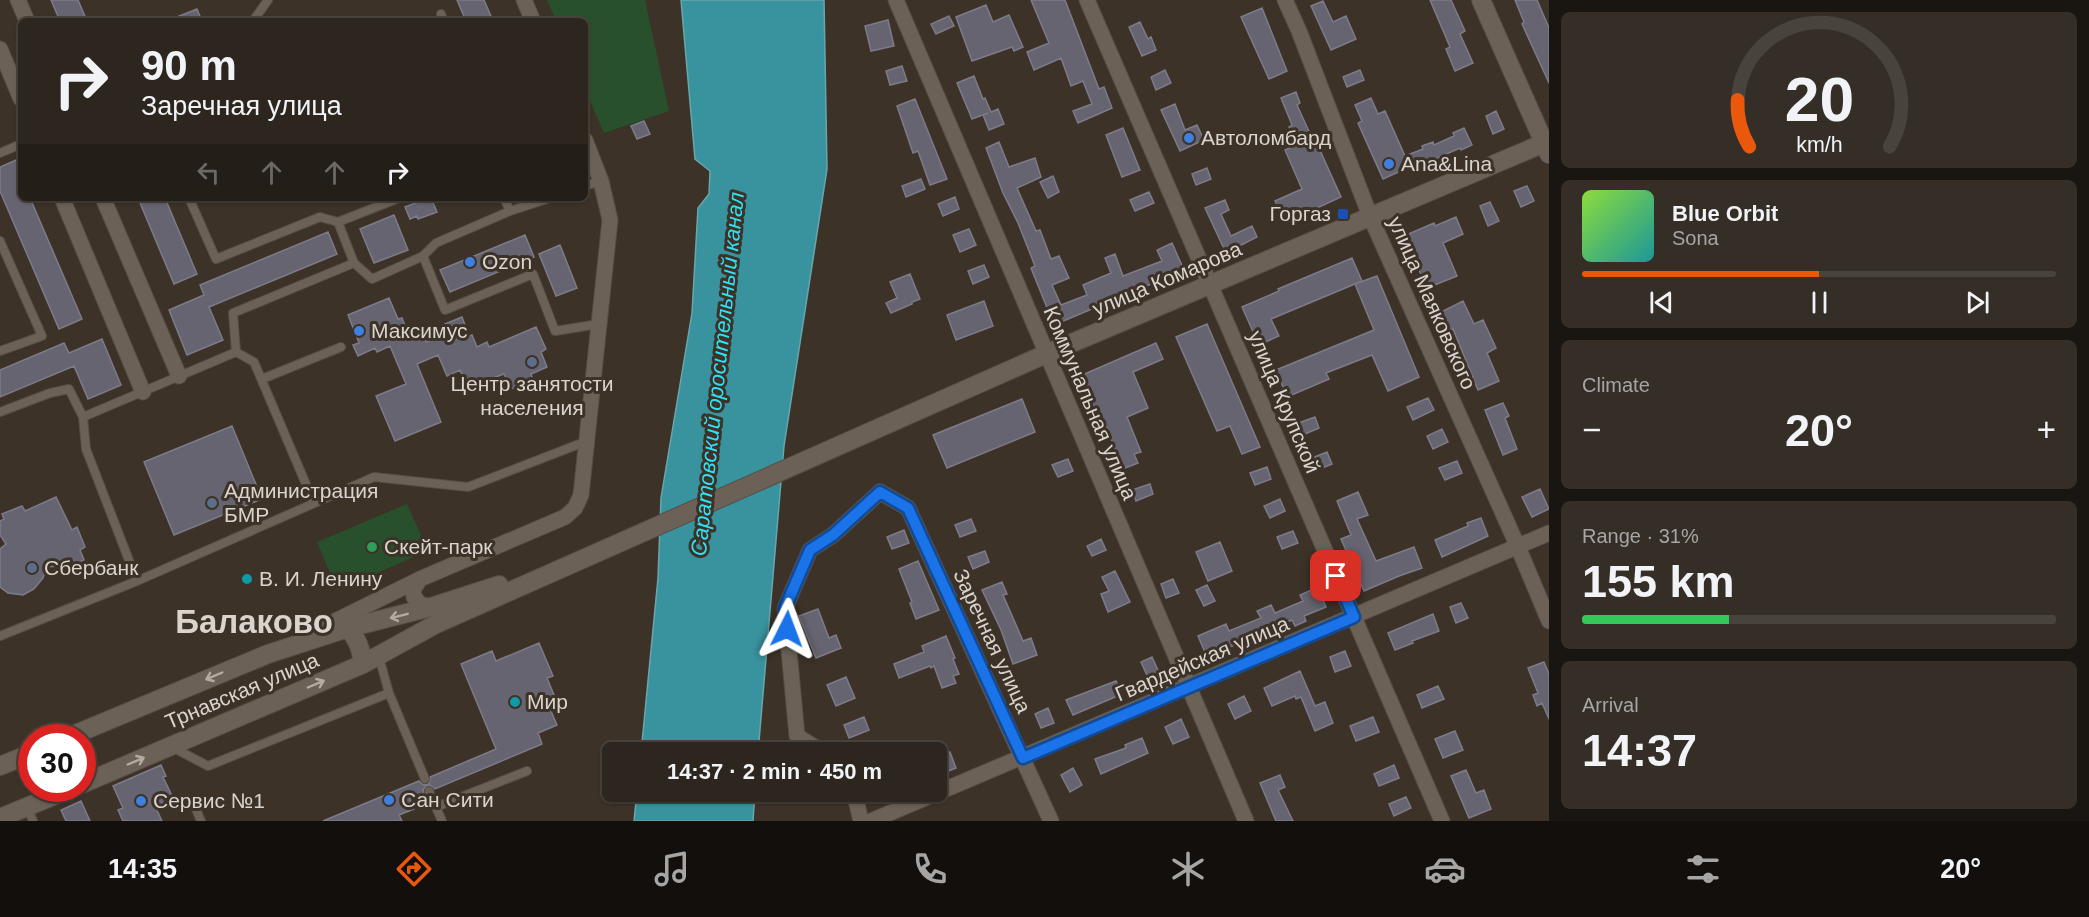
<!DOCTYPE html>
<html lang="en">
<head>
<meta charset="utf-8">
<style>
  :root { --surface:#2d261e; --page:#352e27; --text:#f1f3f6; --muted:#a7a5a4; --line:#48433c; --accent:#ea580c }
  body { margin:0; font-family:Arial,sans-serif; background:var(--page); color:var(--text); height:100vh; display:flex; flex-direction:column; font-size:22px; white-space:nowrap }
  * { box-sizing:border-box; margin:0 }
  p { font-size:20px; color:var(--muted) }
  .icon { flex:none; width:33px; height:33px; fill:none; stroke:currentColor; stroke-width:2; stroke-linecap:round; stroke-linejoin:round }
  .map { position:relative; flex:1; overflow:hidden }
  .panel { display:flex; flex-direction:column; gap:12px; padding:12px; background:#191510; width:540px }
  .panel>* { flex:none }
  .top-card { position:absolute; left:18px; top:18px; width:570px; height:183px; border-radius:9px; box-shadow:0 2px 4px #0004,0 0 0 2px var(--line); background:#2d261e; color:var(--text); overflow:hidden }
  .speed { position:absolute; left:18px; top:724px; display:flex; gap:12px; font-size:30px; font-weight:700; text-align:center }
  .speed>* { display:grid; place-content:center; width:78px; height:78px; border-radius:50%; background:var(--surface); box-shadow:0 2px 4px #0004,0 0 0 2px var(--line); line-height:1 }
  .speed .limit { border:9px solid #d22; background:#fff; color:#111 }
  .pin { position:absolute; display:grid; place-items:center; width:51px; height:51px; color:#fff; margin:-26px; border-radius:12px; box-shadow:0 3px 9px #0006 }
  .me { position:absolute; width:66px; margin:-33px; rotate:3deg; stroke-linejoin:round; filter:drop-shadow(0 0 4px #0008) }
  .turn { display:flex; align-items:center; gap:21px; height:126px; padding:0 24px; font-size:27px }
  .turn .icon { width:78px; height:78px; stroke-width:2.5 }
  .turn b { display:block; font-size:42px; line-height:51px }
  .lanes { display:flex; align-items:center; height:57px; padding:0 24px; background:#0003; justify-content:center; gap:30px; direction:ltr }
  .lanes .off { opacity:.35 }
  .big { font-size:45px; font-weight:600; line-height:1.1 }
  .panel .widget { flex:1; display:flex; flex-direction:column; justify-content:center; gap:9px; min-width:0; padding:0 21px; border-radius:9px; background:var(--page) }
  .panel .dial { align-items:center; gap:0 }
  .dial svg { height:156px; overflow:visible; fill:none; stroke:var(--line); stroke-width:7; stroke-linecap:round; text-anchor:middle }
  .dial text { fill:var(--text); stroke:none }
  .song { display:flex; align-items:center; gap:18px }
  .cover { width:72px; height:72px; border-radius:9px; background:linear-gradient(135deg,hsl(90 70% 55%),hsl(180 70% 35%)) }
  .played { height:6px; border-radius:3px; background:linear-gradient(90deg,var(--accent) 50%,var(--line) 50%) }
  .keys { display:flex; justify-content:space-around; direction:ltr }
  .heat { display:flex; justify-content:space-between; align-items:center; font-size:33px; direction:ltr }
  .charge { height:9px; border-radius:4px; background:linear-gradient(90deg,#34c759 31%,var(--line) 0) }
  .trip { position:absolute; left:602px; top:742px; width:345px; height:60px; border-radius:9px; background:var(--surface); box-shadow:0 2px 4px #0004,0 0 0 2px var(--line); font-weight:600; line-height:60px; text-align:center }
  .tabs { display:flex; height:96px; justify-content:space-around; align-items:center; background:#120f0c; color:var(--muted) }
  .tabs .icon { width:42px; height:42px }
  .tabs .active { color:var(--accent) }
  .tabs b { font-size:27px; color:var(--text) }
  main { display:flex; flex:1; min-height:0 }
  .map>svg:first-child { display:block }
  .green { fill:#28502c }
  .water { fill:#39939e; stroke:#69a6ac; stroke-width:1.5 }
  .building { fill:#676471; stroke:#7d7b89; stroke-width:1.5 }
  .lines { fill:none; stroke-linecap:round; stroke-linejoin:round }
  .service-casing { stroke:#564e46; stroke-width:10 }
  .minor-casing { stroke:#564e46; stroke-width:17 }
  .tertiary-casing { stroke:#564e46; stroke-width:20 }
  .secondary-casing { stroke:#564e46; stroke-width:20 }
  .service { stroke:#6b6156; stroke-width:8 }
  .minor { stroke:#6b6156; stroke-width:15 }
  .tertiary { stroke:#6b6156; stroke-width:18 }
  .secondary { stroke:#6b6156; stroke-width:18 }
  .oneway { stroke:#b3aca4 }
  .route-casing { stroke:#114b97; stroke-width:15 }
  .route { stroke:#1a73e8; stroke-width:10 }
  .shop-dot { fill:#3f7fe0; stroke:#3c3228; stroke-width:2 }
  .transit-dot { fill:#1a4fb4; stroke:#3c3228; stroke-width:2 }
  .service-dot { fill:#5c6f8a; stroke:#3c3228; stroke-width:2 }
  .leisure-dot { fill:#2e9e5b; stroke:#3c3228; stroke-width:2 }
  .culture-dot { fill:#0f9aa8; stroke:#3c3228; stroke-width:2 }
  .labels { text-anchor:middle; stroke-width:6; stroke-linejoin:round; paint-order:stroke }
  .poi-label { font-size:21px; fill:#dad4ce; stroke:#3c3228; text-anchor:start }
  .street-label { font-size:21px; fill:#dad4ce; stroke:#3c3228 }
  .water-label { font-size:22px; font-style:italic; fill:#2ee3f7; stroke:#3c3228 }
  .town-label { font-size:33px; font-weight:bold; fill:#dad4ce; stroke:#3c3228 }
</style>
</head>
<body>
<main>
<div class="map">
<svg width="1549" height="821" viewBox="0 0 1549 821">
  <rect width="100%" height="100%" fill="#3c3228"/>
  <path class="green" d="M547,0H645L669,111L604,133L585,89V21H556Z
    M407,504L428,551L337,590L317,542Z"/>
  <path class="water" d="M681,0H824L827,169L784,446L758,753H641L658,578L661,498L692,313L698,208L709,194L710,171L695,159Z
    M637,792H755L753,821H634Z"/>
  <path class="building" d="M51,0H78L87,21H60Z
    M457,0H484L493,21H466Z
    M1031,0H1065L1099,89L1104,87L1112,108L1078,123L1073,111L1092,104L1083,81L1071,86L1061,58L1034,70L1027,52L1049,43Z
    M1430,0H1451L1465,31L1460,34L1473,63L1455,71L1446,49L1450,47Z
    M1515,0H1537L1549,28V83L1522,24L1524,22Z
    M1323,1L1333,22L1346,16L1356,39L1331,50L1311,6Z
    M986,5L993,22L1009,15L1023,47L1014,51L1012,47L972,61L956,17Z
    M1262,8L1287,71L1269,79L1241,17Z
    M197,9L202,21H169V20Z
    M949,16L954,26L936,34L931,24Z
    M888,20L894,46L871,51L865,26Z
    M1140,22L1148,39L1151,37L1156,50L1142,56L1129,27Z
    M902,66L907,81L890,85L886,71Z
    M1165,70L1171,83L1156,90L1151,77Z
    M1360,70L1364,80L1347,87L1343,77Z
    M974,76L983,99L985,98L991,112L998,109L1004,124L989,130L983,115L988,113L972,119L957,83Z
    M1296,92L1300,103L1297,105L1312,138L1314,137L1341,197L1285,223L1275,201L1302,189L1285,150L1297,145L1289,127L1292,125L1281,98Z
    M1371,98L1378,114L1385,111L1405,156L1423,149L1422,146L1433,142L1434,145L1454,136L1453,133L1464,128L1472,145L1461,150L1460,148L1417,167L1416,164L1383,179L1358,123L1362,121L1355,105Z
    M915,99L947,179L930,185L918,151L913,153L897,106Z
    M1175,104L1185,130L1197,125L1204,140L1180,151L1161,110Z
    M1496,111L1504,129L1493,134L1486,116Z
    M644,121L650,134L637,139L631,126Z
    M1123,128L1140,170L1122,177L1106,135Z
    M999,142L1009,167L1035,158L1041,177L1017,188L1036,231L1040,230L1051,259L1059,256L1069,278L1052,285L1061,305L1087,295L1083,285L1111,273L1105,258L1115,254L1123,276L1162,261L1157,250L1172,243L1184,270L1054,325L1031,268L1035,266L1018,223L1003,193L986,148Z
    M21,158V198H30L82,319L59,329L0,191V167Z
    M1207,168L1211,179L1196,185L1192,174Z
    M1053,176L1059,192L1048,198L1040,182Z
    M921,179L925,189L906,197L902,186Z
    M1527,186L1534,201L1521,207L1514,191Z
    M1149,192L1154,203L1135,211L1130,200Z
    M955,197L959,209L943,216L938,204Z
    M138,198H165L197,274L174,284Z
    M429,198H431L437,212L418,219L417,216L410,219L405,207Z
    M1225,200L1229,210L1221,214L1231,236L1252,226L1257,237L1226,253L1205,208Z
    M1490,202L1499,221L1488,226L1480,206Z
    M394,215L408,250L374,263L360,229Z
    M1456,217L1463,234L1443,243L1457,276L1427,288L1404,236L1434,223L1435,226Z
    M969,229L976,245L960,252L953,235Z
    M328,232L337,254L209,307L223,340L187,355L169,310L204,295L200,285Z
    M525,235L534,257L450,292L440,270Z
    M560,245L577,288L556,296L539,254Z
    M1352,258L1362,281L1271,319L1279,336L1259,345L1242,307L1279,291L1278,289Z
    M984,265L989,277L973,284L968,271Z
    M910,274L920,299L912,302V304L891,313L886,303L897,298L890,282Z
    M1377,276L1419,377L1388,391L1372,355L1326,373L1329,379L1287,397L1276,370L1374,330L1355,284Z
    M389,298L398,319L402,318L408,334L420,329L426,342L448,332L445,324L462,317L469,336L472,335L477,347L487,342L489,347L536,327L546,349L541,352L547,367L531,374L533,380L511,389L504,374L485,381L486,384L473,390L471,385L467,387L460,370L447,376L438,355L417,364L441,422L395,441L376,396L406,384L390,346L377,352L375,348L358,356L353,345L359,343L348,315Z
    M984,301L993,326L956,340L947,315Z
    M1463,301L1474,324L1483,320L1496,348L1487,353L1499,381L1478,390L1453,329L1450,330L1441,312Z
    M1207,324L1260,447L1242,454L1230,426L1217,431L1176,337Z
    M102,339L121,385L88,399L74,366L0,397V370L64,343L69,353Z
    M1156,343L1163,359L1133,372L1148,408L1127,417L1141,452L1134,454L1138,463L1115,472L1109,457L1117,454L1106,426L1101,428L1080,376Z
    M1428,398L1434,410L1413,420L1407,407Z
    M1022,399L1035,432L947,468L933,435Z
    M1503,403L1509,416L1505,418L1517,449L1503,455L1485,410Z
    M1315,417L1319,428L1298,437L1293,425Z
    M232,426L262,499L174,535L144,462Z
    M1442,429L1448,442L1433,449L1427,436Z
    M1327,452L1332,464L1312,472L1307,460Z
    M1068,459L1073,471L1058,477L1052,465Z
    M1457,461L1462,473L1445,480L1439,468Z
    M1267,467L1271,479L1255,485L1250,473Z
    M1150,484L1153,494L1136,501L1132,490Z
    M1540,489L1549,509L1532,517L1522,497Z
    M1358,492L1368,515L1357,519L1376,561L1414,547L1422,568L1399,576L1364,591L1341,539L1351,535L1337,501Z
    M56,497L72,530L77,527L85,547L80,550L84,560L74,565L46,567L43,578L34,589L23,595L8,593L0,587V549L6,544L0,535V521L4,519L2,514L22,506L25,511Z
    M1280,499L1285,511L1270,518L1264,506Z
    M1481,518L1488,536L1442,557L1435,540L1468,526L1467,523Z
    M971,519L976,531L960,537L955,525Z
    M904,530L909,543L892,549L887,537Z
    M1293,531L1298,543L1282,549L1277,537Z
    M1101,539L1106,550L1092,556L1087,546Z
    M1220,542L1232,571L1208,581L1196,552Z
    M985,551L989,562L973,569L968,557Z
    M918,561L939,610L916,619L910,603L912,602L899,569Z
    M1115,571L1130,602L1108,612L1101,594L1109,591L1102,577Z
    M1173,579L1179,593L1166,598L1161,584Z
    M1002,582L1007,594L1003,595L1023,641L1031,638L1037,655L1013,664L1001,630L982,590Z
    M1207,585L1215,601L1204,606L1196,590Z
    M1318,587L1326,607L1304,616L1306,621L1295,626L1292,620L1207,657L1198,636L1226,624L1229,631L1261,618L1257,611L1271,605L1275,613L1303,601L1300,595Z
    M1461,603L1468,618L1456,623L1450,607Z
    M818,609L829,638L836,635L841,648L816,658L799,616Z
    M1433,614L1439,631L1412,641L1413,643L1395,650L1388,633Z
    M946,636L955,658L953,659L959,674L953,676L956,683L942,688L934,666L931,668L930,666L899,678L894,664L924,652L922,646Z
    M539,643L553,676L547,678L556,700L548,704L557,725L538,733L542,744L435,789L430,785L426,786L423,790L424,793L410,799L414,809L399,815L402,821H323L419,781L422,784L427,785L430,782V777L496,749L461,664L492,651L496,661Z
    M1345,651L1351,666L1335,672L1330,657Z
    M1152,657L1161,677L1150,682L1141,662Z
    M1544,662L1549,674V719L1542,703L1537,706L1533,695L1538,693L1528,668Z
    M1300,671L1315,706L1325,702L1333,723L1315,731L1301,697L1296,699L1295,696L1272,706L1264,688Z
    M846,677L855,698L836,706L827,685Z
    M1116,681L1122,694L1073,715L1066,700Z
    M1438,686L1444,699L1422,708L1417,695Z
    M1244,696L1251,711L1235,719L1228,704Z
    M1048,708L1054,723L1041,728L1035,714Z
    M864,717L869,730L849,738L844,725Z
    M1373,717L1379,732L1356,741L1350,726Z
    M1181,719L1189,737L1173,744L1165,727Z
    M1455,731L1463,750L1443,758L1435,739Z
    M1142,738L1148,753L1101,774L1095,759L1126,748L1125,745Z
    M950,752L956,768L936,776V758Z
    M161,765L166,776L163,777L173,798L155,806L162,821H123L118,810L123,808L113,786Z
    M1394,765L1399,778L1379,786L1374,774Z
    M1073,768L1082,785L1070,792L1061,775Z
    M1466,770L1476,793L1484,790L1491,809L1469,818L1451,776Z
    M1280,775L1285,787L1278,790L1293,821H1276L1260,783Z
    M1406,797L1411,808L1394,816L1389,804Z
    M81,801L90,821H66L61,810Z"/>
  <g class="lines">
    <g class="service-casing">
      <path id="service" d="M441,14L444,21
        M253,21L268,0
        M0,153L21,144
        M585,186L601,181
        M189,198L216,259L320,217L338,222L399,198
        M504,198L510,211
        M338,222L354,263
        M0,241L42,336L0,351
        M423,256L445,310L533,274L555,331L599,324
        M236,352L254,362L314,503
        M262,379L341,347
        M0,412L50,393L69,389L83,417L236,352L233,313L354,263L372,279L423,256L436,243L510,211L550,198
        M83,417L86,449L137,581
        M0,636L137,581L374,477L468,487L587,441
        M389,693L425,779
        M172,747L208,766L389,693L379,657
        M429,791L442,821
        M193,802L201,821
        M27,807L33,821
        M436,807L527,771"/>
    </g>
    <g class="minor-casing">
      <path id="minor" d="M18,0L27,21
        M524,0L533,21
        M896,0L1246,821
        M1087,0L1442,821
        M1285,0L1299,31L1370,216L1518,547L1549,621
        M0,49L21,99
        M62,198L143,392
        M103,198L179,376
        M420,579L413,590L414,597L420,604L431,607
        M307,635L420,579L565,517L575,508L581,495L610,220L601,181L585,140
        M824,753L797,736L785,608L810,550L833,535L880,492L908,508L1051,821
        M854,792L861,821
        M871,821L1549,533"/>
    </g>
    <g class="tertiary-casing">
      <path id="tertiary" d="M1481,0L1549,154"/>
    </g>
    <g class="secondary-casing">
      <path id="secondary" d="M348,628C358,640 361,649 363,664
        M66,738L268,654L348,628L431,607L499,585
        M0,766L32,753
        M82,784L363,664L436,624L1046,354L1549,141
        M0,818L70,789"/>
    </g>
    <use href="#service" class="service"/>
    <use href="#minor" class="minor"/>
    <use href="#tertiary" class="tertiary"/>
    <use href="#secondary" class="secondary"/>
  </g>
  <defs><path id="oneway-shaft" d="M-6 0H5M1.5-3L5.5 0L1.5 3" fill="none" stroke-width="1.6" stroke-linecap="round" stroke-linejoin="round" transform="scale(1.5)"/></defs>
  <g class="oneway">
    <use href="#oneway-shaft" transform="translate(399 616) rotate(166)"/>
    <use href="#oneway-shaft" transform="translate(214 676) rotate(157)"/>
    <use href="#oneway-shaft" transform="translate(316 684) rotate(-23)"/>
    <use href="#oneway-shaft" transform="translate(136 761) rotate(-23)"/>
  </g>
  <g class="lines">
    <g class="route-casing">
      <path id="route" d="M787,629L785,608L810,550L833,535L880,492L908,508L1023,758L1354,617L1336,576"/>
    </g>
    <use href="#route" class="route"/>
  </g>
  <g class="shop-dot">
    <circle cx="1189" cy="138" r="6"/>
    <circle cx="1389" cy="164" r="6"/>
    <circle cx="470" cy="262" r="6"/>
    <circle cx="359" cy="331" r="6"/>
    <circle cx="389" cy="800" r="6"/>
    <circle cx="141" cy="801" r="6"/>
  </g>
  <rect class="transit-dot" x="1337" y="208" width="12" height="12" rx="3"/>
  <g class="service-dot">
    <circle cx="532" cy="362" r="6"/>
    <circle cx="212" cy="503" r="6"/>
    <circle cx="32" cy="568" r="6"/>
  </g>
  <circle class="leisure-dot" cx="372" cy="547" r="6"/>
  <g class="culture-dot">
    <circle cx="247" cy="579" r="6"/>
    <circle cx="515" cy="702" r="6"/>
  </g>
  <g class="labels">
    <g class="poi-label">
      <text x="1201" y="145">Автоломбард</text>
      <text x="1401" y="171">Ana&amp;Lina</text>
      <text x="1331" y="221" text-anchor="end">Горгаз</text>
      <text x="482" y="269">Ozon</text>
      <text x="371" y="338">Максимус</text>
      <text x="532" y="391" text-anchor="middle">Центр занятости<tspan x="532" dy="24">населения</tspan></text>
      <text x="224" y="498">Администрация<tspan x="224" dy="24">БМР</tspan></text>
      <text x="384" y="554">Скейт-парк</text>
      <text x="44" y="575">Сбербанк</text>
      <text x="259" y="586">В. И. Ленину</text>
      <text x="527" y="709">Мир</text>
      <text x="401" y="807">Сан Сити</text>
      <text x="153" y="808">Сервис №1</text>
    </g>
    <g class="street-label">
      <text transform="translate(1167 279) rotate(-23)" y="7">улица Комарова</text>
      <text transform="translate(1432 303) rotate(66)" y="7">улица Маяковского</text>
      <text transform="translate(1284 402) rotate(67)" y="7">улица Крупской</text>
      <text transform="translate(1090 403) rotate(67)" y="7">Коммунальная улица</text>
      <text transform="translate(992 641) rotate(65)" y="7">Заречная улица</text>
      <text transform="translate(1202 659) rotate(-23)" y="7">Гвардейская улица</text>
      <text transform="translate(242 691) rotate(-23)" y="7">Трнавская улица</text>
    </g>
    <g class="water-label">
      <text transform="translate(717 374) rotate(-84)" y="8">Саратовский оросительный канал</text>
    </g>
    <g class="town-label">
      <text x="254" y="633">Балаково</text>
    </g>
  </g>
</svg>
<div class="speed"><div class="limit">30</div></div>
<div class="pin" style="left:1336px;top:576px;background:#d93025"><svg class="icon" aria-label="arrive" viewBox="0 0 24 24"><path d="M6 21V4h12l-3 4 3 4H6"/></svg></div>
<svg class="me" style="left:787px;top:629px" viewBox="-20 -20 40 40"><path d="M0-17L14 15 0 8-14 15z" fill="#1a73e8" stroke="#fff" stroke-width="4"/></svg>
<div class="trip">14:37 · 2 min · 450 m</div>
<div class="top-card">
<div class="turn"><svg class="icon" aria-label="right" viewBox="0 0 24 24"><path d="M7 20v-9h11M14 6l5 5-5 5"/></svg><div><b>90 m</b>Заречная улица</div></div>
<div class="lanes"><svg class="icon off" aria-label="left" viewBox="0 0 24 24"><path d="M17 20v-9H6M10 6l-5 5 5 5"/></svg><svg class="icon off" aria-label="ahead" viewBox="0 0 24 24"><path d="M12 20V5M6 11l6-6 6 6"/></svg><svg class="icon off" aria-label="ahead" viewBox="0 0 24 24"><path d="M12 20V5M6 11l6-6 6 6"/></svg><svg class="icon" aria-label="right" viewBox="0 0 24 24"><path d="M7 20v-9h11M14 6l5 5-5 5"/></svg></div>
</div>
</div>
<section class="panel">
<div class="widget dial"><svg viewBox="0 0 100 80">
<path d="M14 69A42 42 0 1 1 86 69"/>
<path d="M14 69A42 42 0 0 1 8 45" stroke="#ea580c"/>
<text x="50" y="56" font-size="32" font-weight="700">20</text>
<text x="50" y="72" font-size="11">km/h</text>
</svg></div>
<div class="widget">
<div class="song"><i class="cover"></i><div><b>Blue Orbit</b><p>Sona</p></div></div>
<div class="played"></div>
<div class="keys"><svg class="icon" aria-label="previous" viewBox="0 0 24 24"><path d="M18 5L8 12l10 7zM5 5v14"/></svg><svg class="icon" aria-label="pause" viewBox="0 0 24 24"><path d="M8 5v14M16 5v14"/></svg><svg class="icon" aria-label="next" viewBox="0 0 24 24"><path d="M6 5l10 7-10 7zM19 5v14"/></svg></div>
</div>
<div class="widget"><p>Climate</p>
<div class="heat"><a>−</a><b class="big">20°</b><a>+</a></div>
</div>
<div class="widget"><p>Range · 31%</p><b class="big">155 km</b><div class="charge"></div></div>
<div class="widget"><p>Arrival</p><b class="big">14:37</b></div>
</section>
</main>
<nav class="tabs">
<b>14:35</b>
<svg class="icon active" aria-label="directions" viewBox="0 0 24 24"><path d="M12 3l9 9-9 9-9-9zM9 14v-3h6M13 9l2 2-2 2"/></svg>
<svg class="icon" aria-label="music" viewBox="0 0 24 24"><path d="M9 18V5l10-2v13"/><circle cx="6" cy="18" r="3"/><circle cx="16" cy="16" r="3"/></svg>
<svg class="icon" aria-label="phone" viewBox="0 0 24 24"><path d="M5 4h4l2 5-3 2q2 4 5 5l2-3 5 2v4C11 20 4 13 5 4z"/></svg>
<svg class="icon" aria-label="climate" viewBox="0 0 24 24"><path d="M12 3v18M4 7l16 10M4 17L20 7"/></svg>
<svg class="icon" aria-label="car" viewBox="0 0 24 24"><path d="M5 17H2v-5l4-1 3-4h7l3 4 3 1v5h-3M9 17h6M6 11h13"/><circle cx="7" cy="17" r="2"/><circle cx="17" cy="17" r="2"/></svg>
<svg class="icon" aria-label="filters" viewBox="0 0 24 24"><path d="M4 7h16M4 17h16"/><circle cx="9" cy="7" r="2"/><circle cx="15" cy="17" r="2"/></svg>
<b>20°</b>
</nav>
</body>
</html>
